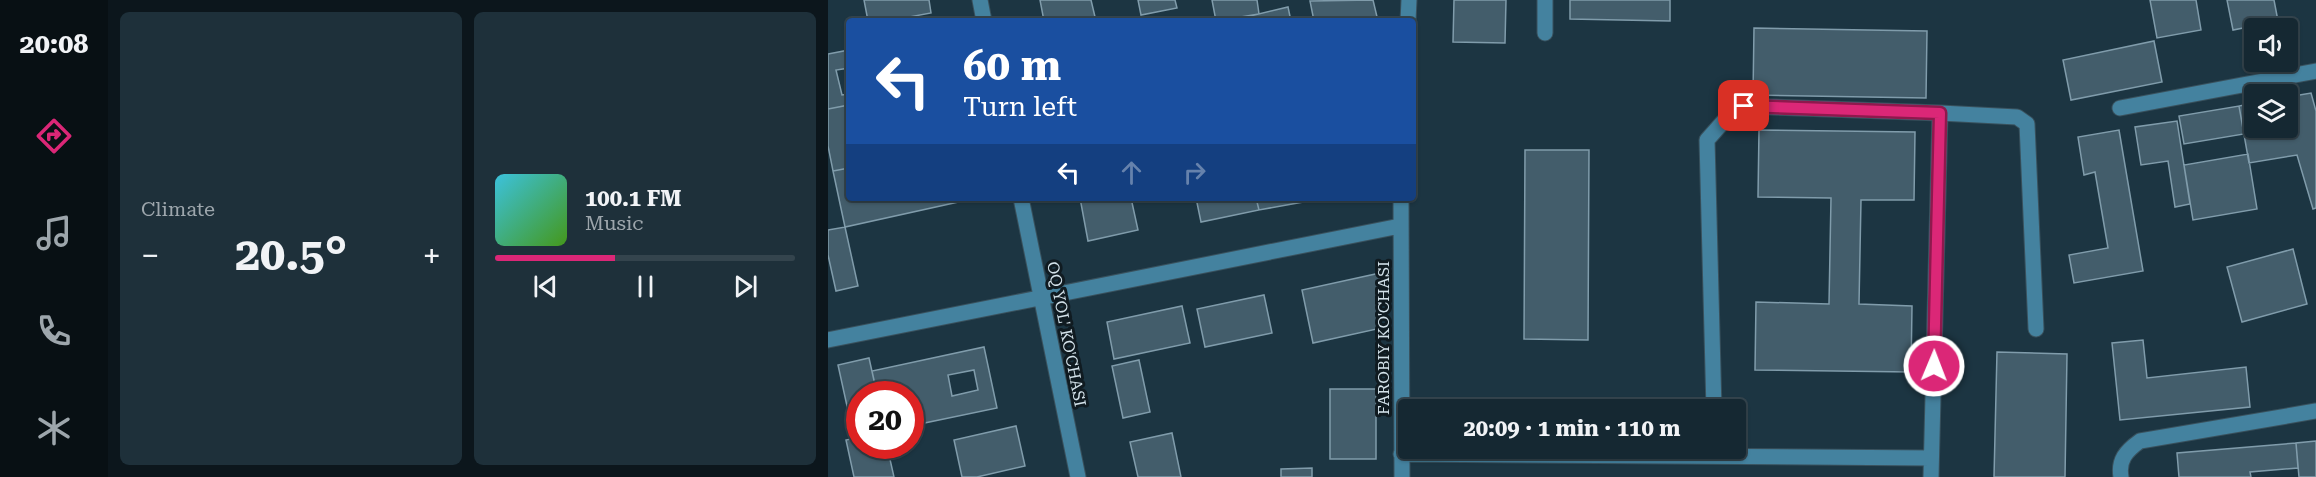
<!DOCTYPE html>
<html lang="en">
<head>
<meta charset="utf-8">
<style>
  :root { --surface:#152832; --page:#1e303a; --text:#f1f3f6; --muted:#9da6ac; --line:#34444d; --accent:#db2777 }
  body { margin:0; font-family:"Roboto Serif",serif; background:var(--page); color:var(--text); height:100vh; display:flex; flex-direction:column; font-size:22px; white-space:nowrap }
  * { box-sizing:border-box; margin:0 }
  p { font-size:20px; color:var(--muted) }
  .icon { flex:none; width:33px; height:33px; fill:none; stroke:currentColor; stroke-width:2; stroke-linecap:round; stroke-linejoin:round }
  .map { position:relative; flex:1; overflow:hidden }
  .details { display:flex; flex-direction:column; gap:12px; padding:12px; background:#0c161c; width:720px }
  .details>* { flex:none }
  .hud { position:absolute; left:18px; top:18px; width:570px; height:183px; border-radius:6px; box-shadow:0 2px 4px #0004,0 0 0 2px var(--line); background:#1a4fa0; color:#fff; overflow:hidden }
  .tools { position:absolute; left:1416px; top:18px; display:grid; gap:12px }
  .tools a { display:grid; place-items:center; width:54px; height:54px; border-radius:6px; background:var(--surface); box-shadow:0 2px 4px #0004,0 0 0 2px var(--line); font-size:30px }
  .speed { position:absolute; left:18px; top:381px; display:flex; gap:12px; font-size:30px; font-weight:700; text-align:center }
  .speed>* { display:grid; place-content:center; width:78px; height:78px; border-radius:50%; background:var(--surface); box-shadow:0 2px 4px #0004,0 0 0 2px var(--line); line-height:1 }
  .speed .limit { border:9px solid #d22; background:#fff; color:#111 }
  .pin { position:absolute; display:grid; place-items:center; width:51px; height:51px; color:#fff; margin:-26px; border-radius:12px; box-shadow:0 3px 9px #0006 }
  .me { position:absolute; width:66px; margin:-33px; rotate:1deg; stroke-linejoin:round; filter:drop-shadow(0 0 4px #0008) }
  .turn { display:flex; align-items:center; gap:21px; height:126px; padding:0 18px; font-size:27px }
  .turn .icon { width:78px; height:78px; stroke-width:2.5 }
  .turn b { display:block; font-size:42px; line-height:51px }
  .lanes { display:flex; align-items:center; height:57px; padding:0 18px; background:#0003; justify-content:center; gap:30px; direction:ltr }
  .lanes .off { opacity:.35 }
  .big { font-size:45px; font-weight:700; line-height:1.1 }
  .details .widget { flex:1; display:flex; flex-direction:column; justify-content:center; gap:9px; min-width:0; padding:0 21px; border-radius:9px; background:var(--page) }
  .song { display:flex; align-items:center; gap:18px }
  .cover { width:72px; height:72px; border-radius:9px; background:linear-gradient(135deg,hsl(190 70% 55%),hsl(100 70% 35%)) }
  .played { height:6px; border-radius:3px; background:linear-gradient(90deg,var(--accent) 40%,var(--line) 40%) }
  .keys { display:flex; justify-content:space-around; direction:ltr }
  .heat { display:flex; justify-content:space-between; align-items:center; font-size:33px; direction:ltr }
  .details .tiles { flex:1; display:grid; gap:12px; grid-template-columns:repeat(2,1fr) }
  .trip { position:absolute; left:570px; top:399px; width:348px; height:60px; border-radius:6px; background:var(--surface); box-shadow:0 2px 4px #0004,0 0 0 2px var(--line); font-weight:700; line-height:60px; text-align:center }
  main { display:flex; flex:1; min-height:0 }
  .menu { display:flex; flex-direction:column; width:108px; justify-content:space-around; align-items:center; background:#081014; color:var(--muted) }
  .menu .icon { width:42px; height:42px }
  .menu .active { color:var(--accent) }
  .menu b { font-size:27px; color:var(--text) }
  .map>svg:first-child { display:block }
  .building { fill:#435d6b; stroke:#809cab; stroke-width:1.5; fill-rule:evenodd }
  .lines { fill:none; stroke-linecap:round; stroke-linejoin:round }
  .minor-casing { stroke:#39515d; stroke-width:17 }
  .minor { stroke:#44829f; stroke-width:15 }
  .route-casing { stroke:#8e194d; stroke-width:15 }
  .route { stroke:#db2777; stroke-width:10 }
  .labels { text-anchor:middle; stroke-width:6; stroke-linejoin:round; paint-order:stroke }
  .street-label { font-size:16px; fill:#d4e3eb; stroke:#101b21 }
</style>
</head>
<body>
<main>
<nav class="menu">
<b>20:08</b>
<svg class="icon active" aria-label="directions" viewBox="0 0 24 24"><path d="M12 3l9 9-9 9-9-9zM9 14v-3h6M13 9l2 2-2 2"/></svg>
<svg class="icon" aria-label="music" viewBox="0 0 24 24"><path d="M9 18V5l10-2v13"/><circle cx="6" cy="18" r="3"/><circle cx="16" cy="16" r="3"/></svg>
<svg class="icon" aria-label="phone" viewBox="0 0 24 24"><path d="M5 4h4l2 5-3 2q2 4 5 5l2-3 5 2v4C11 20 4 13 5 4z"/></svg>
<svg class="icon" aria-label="climate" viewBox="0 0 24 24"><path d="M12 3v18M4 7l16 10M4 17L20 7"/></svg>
</nav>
<section class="details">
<div class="tiles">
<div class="widget"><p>Climate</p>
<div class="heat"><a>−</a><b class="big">20.5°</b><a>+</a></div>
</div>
<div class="widget">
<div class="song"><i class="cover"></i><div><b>100.1 FM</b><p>Music</p></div></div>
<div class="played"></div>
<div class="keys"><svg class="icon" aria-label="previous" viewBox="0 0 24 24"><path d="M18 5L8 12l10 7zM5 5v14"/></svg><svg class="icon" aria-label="pause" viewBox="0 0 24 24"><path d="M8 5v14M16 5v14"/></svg><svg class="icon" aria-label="next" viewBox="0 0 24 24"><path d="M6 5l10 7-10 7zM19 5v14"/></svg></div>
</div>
</div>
</section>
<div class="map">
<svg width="1488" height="477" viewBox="0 0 1488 477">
  <rect width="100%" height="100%" fill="#1c3542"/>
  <path class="building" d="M36,0H101L103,13L60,21H40Z
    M212,0H263L268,21H216Z
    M310,0H347L349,8L313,15Z
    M384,0H429L431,14L388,21Z
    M545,0L550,21H486L482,1Z
    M626,0H678L677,43L625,42Z
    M742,0H842V21L742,19Z
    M1322,0H1368L1373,30L1329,38Z
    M1399,0H1446L1450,21L1405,30Z
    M460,7L463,21H419L418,17Z
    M926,28L1099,31L1098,98L925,95Z
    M1326,41L1334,82L1243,100L1235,60Z
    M21,50V68L8,70L14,95L21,94V105L0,109V54Z
    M1483,93L1488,111V208L1485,209L1469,155L1421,163L1411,106L1426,103V128H1460V97Z
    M21,105V168L5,171L0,146V109Z
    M1411,106L1416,134L1356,144L1351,116Z
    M1349,121L1362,204L1347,207L1340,161L1313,165L1307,127Z
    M931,130L1087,132L1086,200H1033L1031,304L1084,306L1083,372L927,370L928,302L1001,304L1003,198L930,197Z
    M1291,130L1315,271L1246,283L1241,255L1280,248L1267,172L1256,175L1250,137Z
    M697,150H761L760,340L696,339Z
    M1420,154L1429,209L1365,220L1356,165Z
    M21,168V198L144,199L17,227L5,171Z
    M252,198H303L310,230L260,241Z
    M368,198H428L431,210L373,222Z
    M428,198H486V200L431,210Z
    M17,227L30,286L8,291L0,255V230Z
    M1465,249L1479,304L1414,322L1399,267Z
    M552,273L549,329L485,343L474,290Z
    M436,295L444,333L377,347L369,309Z
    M354,306L362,343L286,359L279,322Z
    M1315,340L1319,378L1418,367L1422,407L1292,420L1284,343Z
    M156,347L169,408L82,426V394H49L44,371ZM146,370L150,390L124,396L120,375Z
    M1169,352L1239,354L1237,477H1166Z
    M41,358L49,394H32V437L26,438L10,365Z
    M311,360L322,412L295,418L284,366Z
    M502,389H548V459H502Z
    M188,426L197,466L149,477H134L126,440Z
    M344,433L353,477H310L302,442Z
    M32,437V446H59L66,477H26L18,440Z
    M1488,441V477H1471L1468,443Z
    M1468,443L1470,468L1422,472L1423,477H1351L1349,453Z
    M484,468V477H453V469Z"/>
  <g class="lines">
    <g class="minor-casing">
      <path id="minor" d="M152,0L156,21
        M580,21L581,0
        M717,33V0
        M1292,108L1488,71
        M193,198L250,477
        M573,198L574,477
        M0,340L572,226
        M886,410L879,140L895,122L916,106L1112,113
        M573,454L1103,458
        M1103,477L1112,113L1189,117L1199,124L1208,329
        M1293,477C1290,460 1298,451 1312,441L1488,411"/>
    </g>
    <use href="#minor" class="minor"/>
  </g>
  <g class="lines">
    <g class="route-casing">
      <path id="route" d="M916,106L1112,113L1106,366"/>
    </g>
    <use href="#route" class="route"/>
  </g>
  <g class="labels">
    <g class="street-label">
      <text transform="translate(239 334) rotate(79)" y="6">OQ YOL' KO'CHASI</text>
      <text transform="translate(555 338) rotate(-90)" y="6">FAROBIY KO'CHASI</text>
    </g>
  </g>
</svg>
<div class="tools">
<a><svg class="icon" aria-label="sound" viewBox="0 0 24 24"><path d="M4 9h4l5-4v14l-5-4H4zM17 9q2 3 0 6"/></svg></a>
<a><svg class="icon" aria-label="layers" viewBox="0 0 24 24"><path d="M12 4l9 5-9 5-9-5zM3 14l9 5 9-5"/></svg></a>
</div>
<div class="speed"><div class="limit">20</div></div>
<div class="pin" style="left:916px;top:106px;background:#d93025"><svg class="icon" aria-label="arrive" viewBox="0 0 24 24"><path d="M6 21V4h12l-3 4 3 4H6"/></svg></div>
<svg class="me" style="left:1106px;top:366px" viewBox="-20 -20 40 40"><circle r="17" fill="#db2777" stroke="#fff" stroke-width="3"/><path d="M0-11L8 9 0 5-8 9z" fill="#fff"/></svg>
<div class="trip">20:09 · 1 min · 110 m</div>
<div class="hud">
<div class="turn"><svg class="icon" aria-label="left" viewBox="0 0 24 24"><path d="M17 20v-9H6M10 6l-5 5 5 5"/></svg><div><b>60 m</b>Turn left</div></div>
<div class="lanes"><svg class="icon" aria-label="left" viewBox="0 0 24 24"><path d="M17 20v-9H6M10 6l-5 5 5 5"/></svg><svg class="icon off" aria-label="ahead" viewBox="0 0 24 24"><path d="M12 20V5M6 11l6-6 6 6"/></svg><svg class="icon off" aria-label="right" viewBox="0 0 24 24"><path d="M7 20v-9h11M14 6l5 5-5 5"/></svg></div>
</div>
</div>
</main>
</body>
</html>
